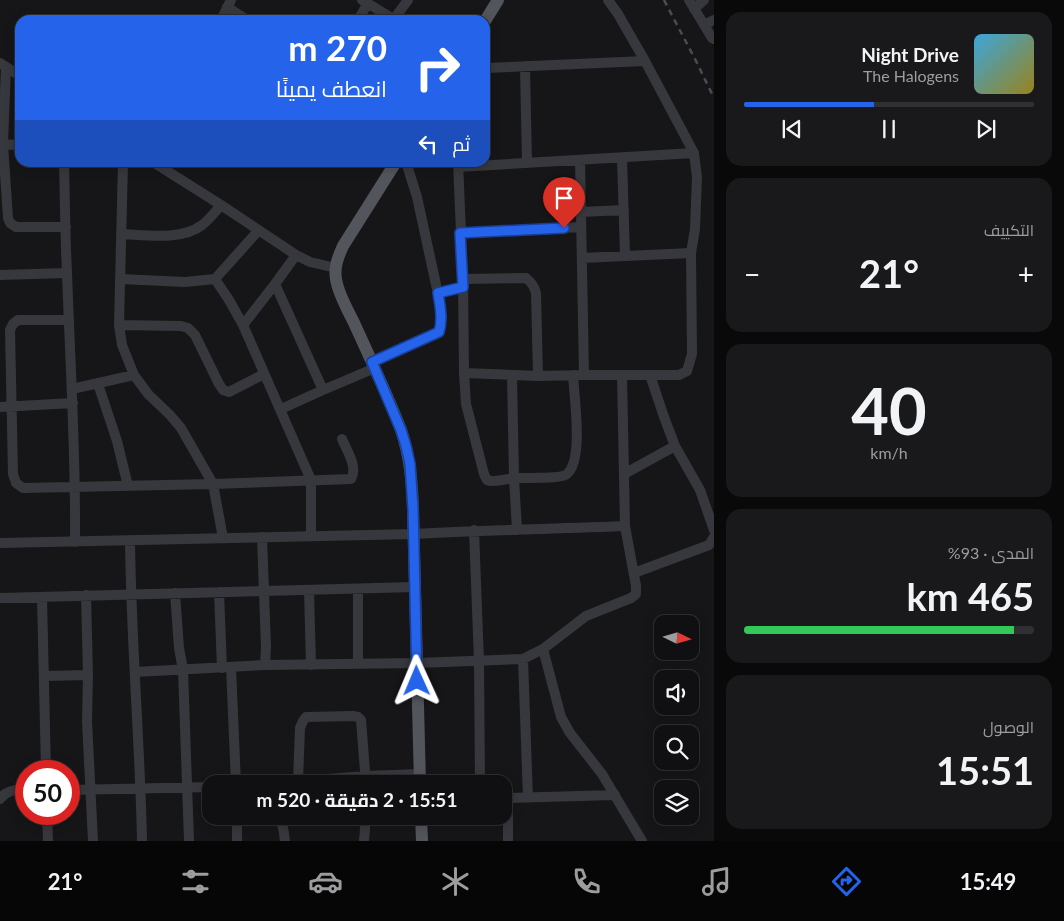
<!DOCTYPE html>
<html lang="ar">
<head>
<meta charset="utf-8">
<style>
  :root { --surface:#101012; --page:#19191b; --text:#f1f3f6; --muted:#9c9d9f; --line:#303032; --accent:#2563eb }
  body { margin:0; font-family:Lato,Cairo,sans-serif; background:var(--page); color:var(--text); direction:rtl; height:100vh; display:flex; flex-direction:column; font-size:19px; white-space:nowrap }
  * { box-sizing:border-box; margin:0 }
  p { font-size:16px; color:var(--muted) }
  .icon { flex:none; width:28px; height:28px; fill:none; stroke:currentColor; stroke-width:2; stroke-linecap:round; stroke-linejoin:round }
  .map { position:relative; flex:1; overflow:hidden; direction:ltr }
  .side { display:flex; flex-direction:column; gap:12px; padding:12px; background:#09090a; width:350px }
  .side>* { flex:none }
  .top-card { position:absolute; left:15px; top:15px; width:475px; height:152px; border-radius:15px; box-shadow:0 2px 12px #0003,0 0 0 1px var(--line); direction:rtl; background:#2563eb; color:#fff; overflow:hidden }
  .needle { width:32px; rotate:95deg }
  .tools { position:absolute; left:654px; top:615px; display:grid; gap:10px }
  .tools a { display:grid; place-items:center; width:45px; height:45px; border-radius:10px; background:var(--surface); box-shadow:0 2px 12px #0003,0 0 0 1px var(--line); font-size:25px }
  .speed { position:absolute; left:15px; top:760px; display:flex; gap:10px; font-size:25px; font-weight:700; text-align:center }
  .speed>* { display:grid; place-content:center; width:65px; height:65px; border-radius:50%; background:var(--surface); box-shadow:0 2px 12px #0003,0 0 0 1px var(--line); line-height:1 }
  .speed .limit { border:8px solid #d22; background:#fff; color:#111 }
  .pin { position:absolute; display:grid; place-items:center; width:42px; height:42px; color:#fff; margin:-51px -21px; border-radius:50% 50% 50% 0; rotate:-45deg; box-shadow:0 0 5px #0007 }
  .pin .icon { rotate:45deg }
  .me { position:absolute; width:55px; margin:-28px; rotate:359deg; stroke-linejoin:round; filter:drop-shadow(0 0 4px #0008) }
  .turn { display:flex; align-items:center; gap:18px; height:105px; padding:0 20px; font-size:22px }
  .turn .icon { width:65px; height:65px; stroke-width:2.5 }
  .turn b { display:block; font-size:35px; line-height:42px }
  .then { display:flex; align-items:center; height:48px; padding:0 20px; background:#0003; gap:10px; font-size:19px }
  .big { font-size:38px; font-weight:700; line-height:1.1 }
  .side .card { flex:1; display:flex; flex-direction:column; justify-content:center; gap:8px; min-width:0; padding:0 18px; border-radius:15px; background:var(--page) }
  .side .dial { align-items:center; gap:0 }
  .dial b { font-size:65px; line-height:1 }
  .song { display:flex; align-items:center; gap:15px }
  .cover { width:60px; height:60px; border-radius:8px; background:linear-gradient(135deg,hsl(200 70% 55%),hsl(50 70% 35%)) }
  .played { height:5px; border-radius:2px; background:linear-gradient(90deg,var(--accent) 45%,var(--line) 45%) }
  .keys { display:flex; justify-content:space-around; direction:ltr }
  .heat { display:flex; justify-content:space-between; align-items:center; font-size:28px; direction:ltr }
  .charge { height:8px; border-radius:4px; background:linear-gradient(90deg,#34c759 93%,var(--line) 0) }
  .trip { position:absolute; left:202px; top:775px; width:310px; height:50px; border-radius:15px; background:var(--surface); box-shadow:0 2px 12px #0003,0 0 0 1px var(--line); font-weight:700; line-height:50px; text-align:center; direction:rtl }
  .menu { display:flex; height:80px; justify-content:space-around; align-items:center; background:#060607; color:var(--muted) }
  .menu .icon { width:35px; height:35px }
  .menu .selected { color:var(--accent) }
  .menu b { font-size:22px; color:var(--text) }
  main { display:flex; flex:1; min-height:0 }
  .map>svg:first-child { display:block }
  .lines { fill:none; stroke-linecap:round; stroke-linejoin:round }
  .minor { stroke:#37383d; stroke-width:10 }
  .major { stroke:#53555c; stroke-width:12 }
  .rail { stroke:#4a4c52; stroke-width:2.5; stroke-dasharray:6 5; stroke-linecap:butt }
  .route-casing { stroke:#184099; stroke-width:12 }
  .route { stroke:#2563eb; stroke-width:9 }
</style>
</head>
<body>
<main>
<section class="side">
<div class="card">
<div class="song"><i class="cover"></i><div><b>Night Drive</b><p>The Halogens</p></div></div>
<div class="played"></div>
<div class="keys"><svg class="icon" aria-label="previous" viewBox="0 0 24 24"><path d="M18 5L8 12l10 7zM5 5v14"/></svg><svg class="icon" aria-label="pause" viewBox="0 0 24 24"><path d="M8 5v14M16 5v14"/></svg><svg class="icon" aria-label="next" viewBox="0 0 24 24"><path d="M6 5l10 7-10 7zM19 5v14"/></svg></div>
</div>
<div class="card"><p>التكييف</p>
<div class="heat"><a>−</a><b class="big">21°</b><a>+</a></div>
</div>
<div class="card dial"><b>40</b><p>km/h</p></div>
<div class="card"><p>المدى · 93%</p><b class="big">465 km</b><div class="charge"></div></div>
<div class="card"><p>الوصول</p><b class="big">15:51</b></div>
</section>
<div class="map">
<svg width="714" height="841" viewBox="0 0 714 841">
  <rect width="100%" height="100%" fill="#161618"/>
  <g class="lines">
    <path class="minor" d="M362,0L395,20
      M689,0L712,38L714,39
      M227,7L247,20
      M694,9L704,0
      M394,19L408,0
      M221,20L231,0
      M358,20L368,3
      M704,25L714,20
      M0,63L20,76
      M525,66L527,163
      M6,67L3,144L8,218L10,223L16,227H66
      M485,68L645,61
      M3,144L20,145
      M622,158L625,256
      M580,160L584,375
      M64,162C65,199 65,236 67,272C70,362 76,452 75,542
      M123,162L119,325L122,345L134,375L148,394L170,415L181,428L213,484L223,538
      M153,162L221,205L296,255L310,262L336,268
      M458,162L463,279L464,373L466,404L484,474L487,480C495,483 505,479 514,478C519,478 524,478 529,478C538,477 561,479 567,474C584,460 574,396 573,375
      M458,167L694,153
      M581,212L624,210
      M460,233L581,227
      M121,234C145,235 182,241 202,225C209,220 215,212 221,205
      M582,258L691,253
      M0,275L67,273
      M120,279L185,282L215,279L258,231
      M215,279L229,300L243,325L311,480V536
      M463,279L526,278C532,283 534,286 536,293L538,376
      M275,284L323,390
      M438,293L463,287
      M69,320H18L13,324L10,330L13,474L16,483L23,488L213,484L351,479C358,467 347,451 342,439
      M119,325L181,326L188,328L195,335L219,384L223,390L229,392L264,374
      M243,325L275,284L296,255
      M372,362L433,335L439,332L441,327L440,303L417,197L406,162
      M464,373L538,376L584,375H679L687,371L692,354L691,253L695,229L697,177L694,153L645,61L618,14L608,0
      M650,375L664,417L675,446L700,490L714,530
      M512,376L514,478L517,530
      M98,384L117,441L128,486
      M72,389L134,375
      M0,407L73,403
      M281,409L323,390L375,368
      M624,474L675,446
      M474,530L479,661L480,784
      M262,537L266,647L265,665
      M130,540C131,641 140,741 142,841
      M0,543L414,534C484,530 555,529 625,526
      M634,573L709,545L714,537
      M358,589V664
      M309,590L311,665
      M219,592L222,668
      M175,593L179,648L183,670L189,841
      M86,595L88,675L87,721L93,841
      M42,597L46,771
      M0,598L415,587
      M543,649L561,717L570,733L602,774L642,841
      M523,659L528,798
      M231,667L236,784
      M135,672L265,665L417,663L523,659L543,649L586,616L631,598L636,594V586L625,526L622,375
      M44,676L88,675
      M298,781L300,728L303,721L306,717L353,716L358,717L361,720L366,784
      M265,784L366,776L419,774
      M69,790L211,787
      M504,798L615,795
      M508,798V841
      M0,799C6,790 16,790 26,789
      M47,814L48,841
      M237,816V841
      M279,816C283,824 284,832 285,841
      M364,841L366,816"/>
    <path class="major" d="M485,21L498,0
      M396,162L343,246C338,257 334,267 336,279C338,294 349,312 355,325C371,360 387,394 401,430C410,456 412,482 413,509L420,784
      M421,816L422,841"/>
    <path class="rail" d="M664,0L696,61L714,98"/>
  </g>
  <g class="lines">
    <g class="route-casing">
      <path id="route" d="M417,681L413,509L410,464L406,446L401,430L372,362L439,332C443,320 440,305 438,293L463,287L460,233L564,228"/>
    </g>
    <use href="#route" class="route"/>
  </g>
</svg>
<div class="tools">
<a><svg class="needle" viewBox="-14 -14 28 28"><path d="M0-13l5 13h-10z" fill="#e53935"/><path d="M0 13l5-13h-10z" fill="#9c9d9f"/></svg></a>
<a><svg class="icon" aria-label="sound" viewBox="0 0 24 24"><path d="M4 9h4l5-4v14l-5-4H4zM17 9q2 3 0 6"/></svg></a>
<a><svg class="icon" aria-label="search" viewBox="0 0 24 24"><circle cx="10" cy="10" r="6"/><path d="M15 15l6 6"/></svg></a>
<a><svg class="icon" aria-label="layers" viewBox="0 0 24 24"><path d="M12 4l9 5-9 5-9-5zM3 14l9 5 9-5"/></svg></a>
</div>
<div class="speed"><div class="limit">50</div></div>
<div class="pin" style="left:564px;top:228px;background:#d93025"><svg class="icon" aria-label="arrive" viewBox="0 0 24 24"><path d="M6 21V4h12l-3 4 3 4H6"/></svg></div>
<svg class="me" style="left:417px;top:681px" viewBox="-20 -20 40 40"><path d="M0-17L14 15 0 8-14 15z" fill="#2563eb" stroke="#fff" stroke-width="4"/></svg>
<div class="trip">15:51 · 2 دقيقة · 520 m</div>
<div class="top-card">
<div class="turn"><svg class="icon" aria-label="right" viewBox="0 0 24 24"><path d="M7 20v-9h11M14 6l5 5-5 5"/></svg><div><b>270 m</b>انعطف يمينًا</div></div>
<div class="then">ثم<svg class="icon" aria-label="left" viewBox="0 0 24 24"><path d="M17 20v-9H6M10 6l-5 5 5 5"/></svg></div>
</div>
</div>
</main>
<nav class="menu">
<b>15:49</b>
<svg class="icon selected" aria-label="directions" viewBox="0 0 24 24"><path d="M12 3l9 9-9 9-9-9zM9 14v-3h6M13 9l2 2-2 2"/></svg>
<svg class="icon" aria-label="music" viewBox="0 0 24 24"><path d="M9 18V5l10-2v13"/><circle cx="6" cy="18" r="3"/><circle cx="16" cy="16" r="3"/></svg>
<svg class="icon" aria-label="phone" viewBox="0 0 24 24"><path d="M5 4h4l2 5-3 2q2 4 5 5l2-3 5 2v4C11 20 4 13 5 4z"/></svg>
<svg class="icon" aria-label="climate" viewBox="0 0 24 24"><path d="M12 3v18M4 7l16 10M4 17L20 7"/></svg>
<svg class="icon" aria-label="car" viewBox="0 0 24 24"><path d="M5 17H2v-5l4-1 3-4h7l3 4 3 1v5h-3M9 17h6M6 11h13"/><circle cx="7" cy="17" r="2"/><circle cx="17" cy="17" r="2"/></svg>
<svg class="icon" aria-label="filters" viewBox="0 0 24 24"><path d="M4 7h16M4 17h16"/><circle cx="9" cy="7" r="2"/><circle cx="15" cy="17" r="2"/></svg>
<b>21°</b>
</nav>
</body>
</html>
